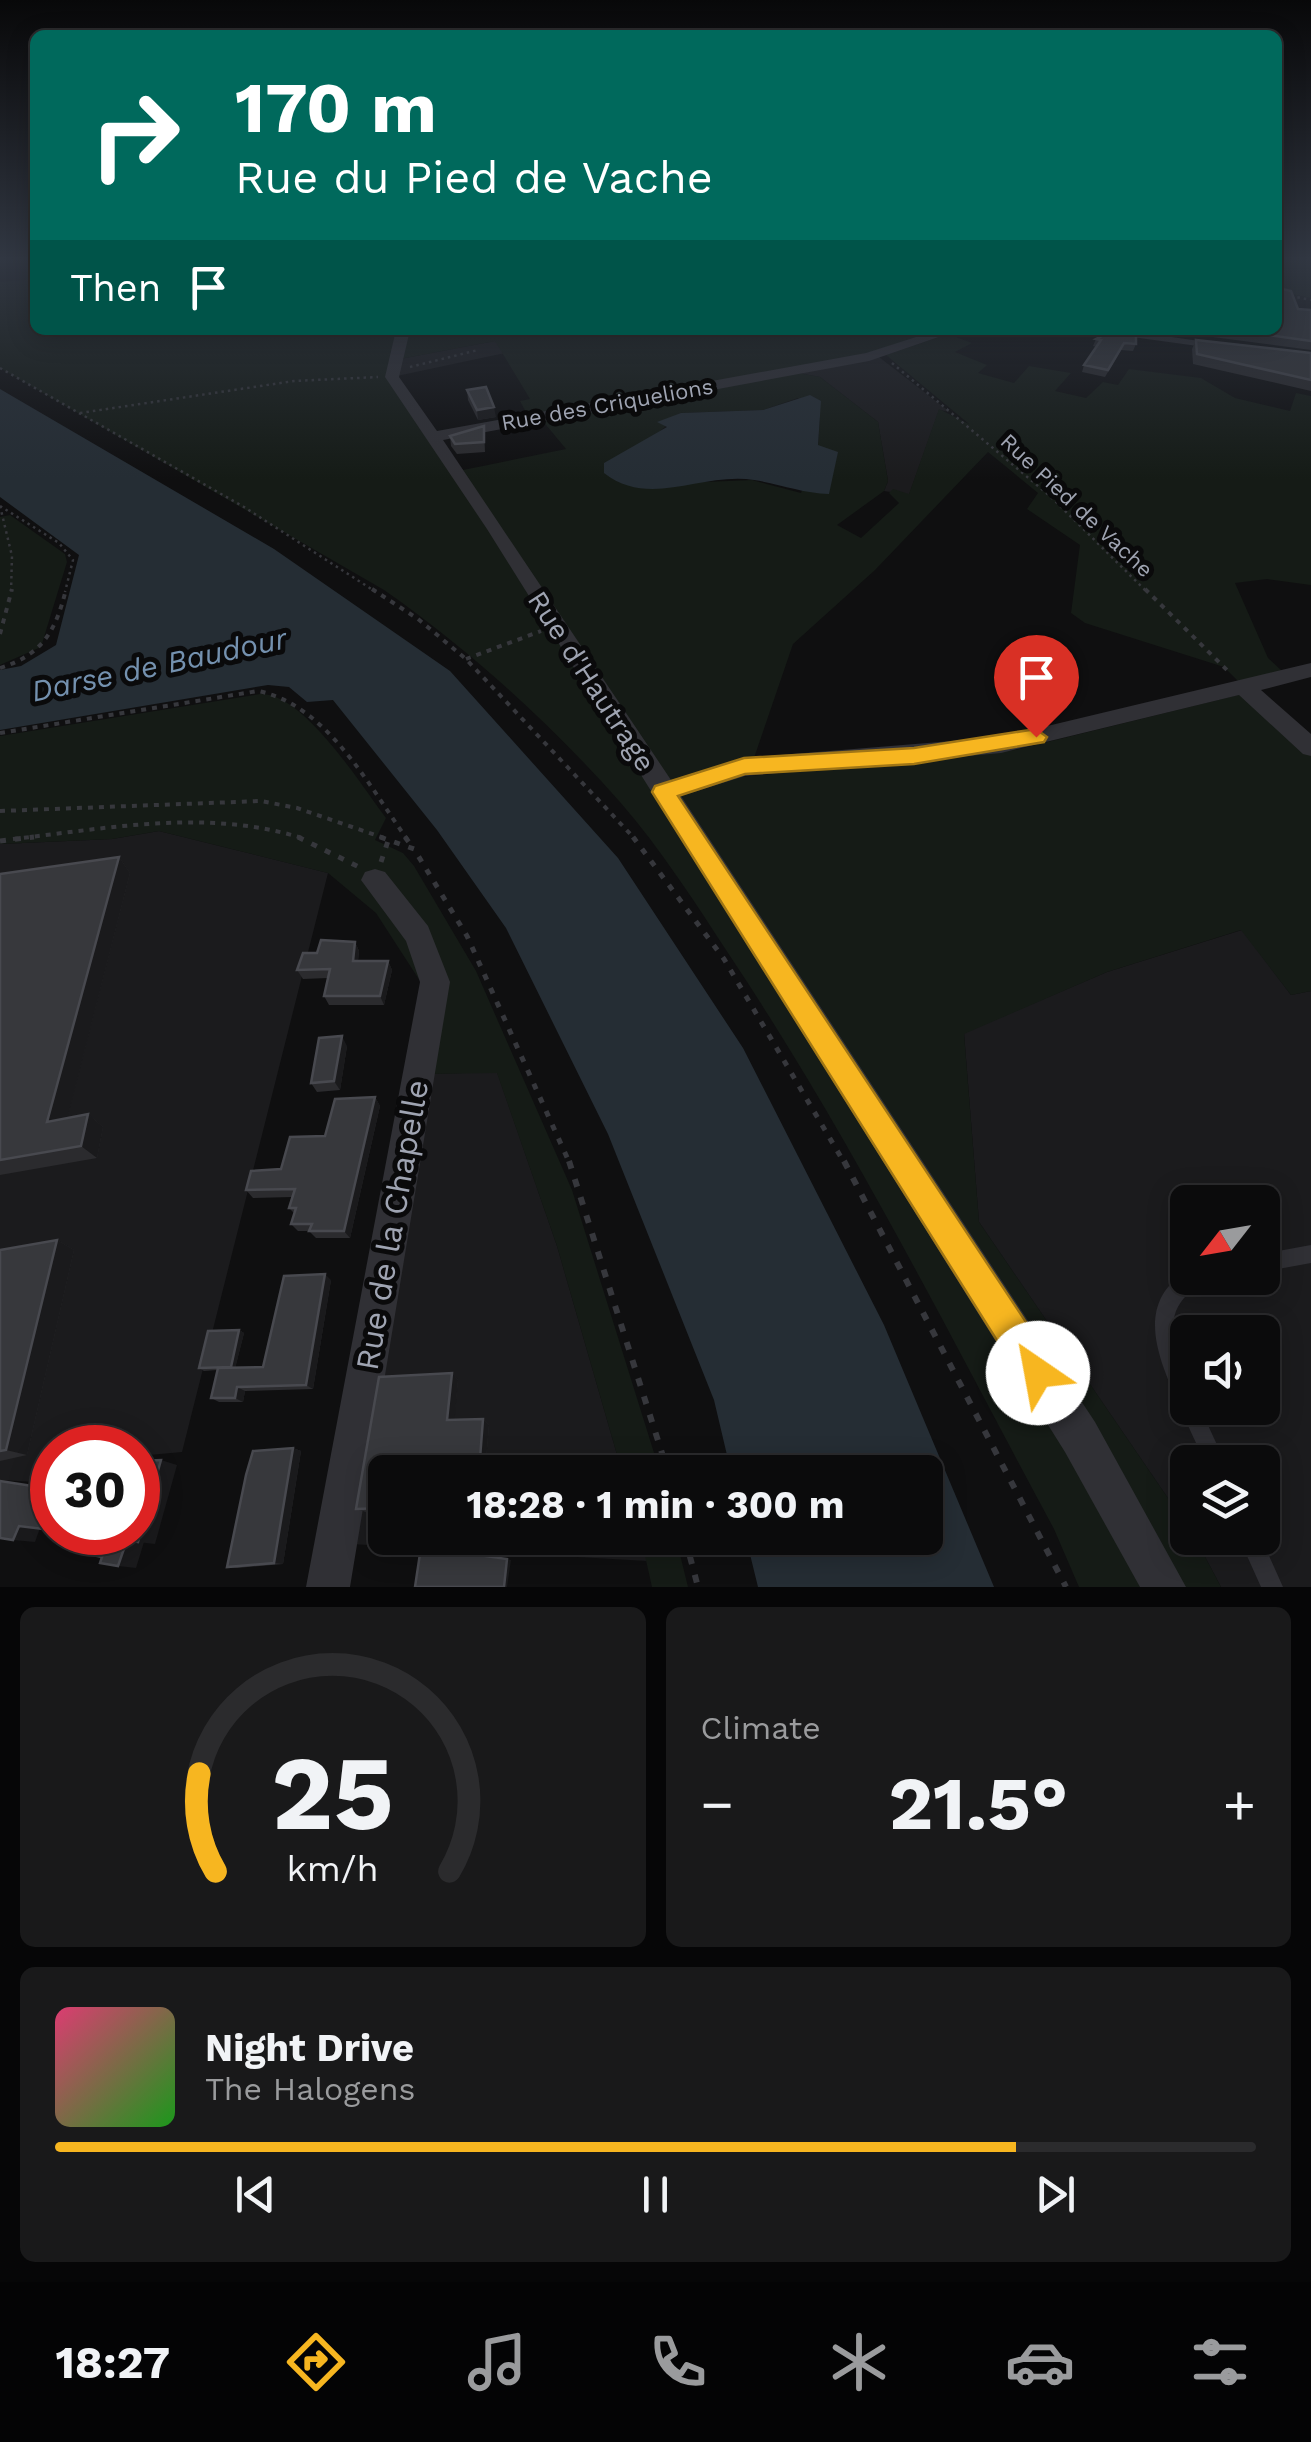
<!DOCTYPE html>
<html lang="en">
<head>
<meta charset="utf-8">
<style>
  :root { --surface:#0b0b0c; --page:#19191a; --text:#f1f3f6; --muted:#9a9b9d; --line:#2b2b2d; --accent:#f7b620 }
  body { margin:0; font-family:"Work Sans",sans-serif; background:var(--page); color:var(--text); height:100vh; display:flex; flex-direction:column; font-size:38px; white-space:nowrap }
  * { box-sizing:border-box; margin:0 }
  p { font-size:32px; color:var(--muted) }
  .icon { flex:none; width:55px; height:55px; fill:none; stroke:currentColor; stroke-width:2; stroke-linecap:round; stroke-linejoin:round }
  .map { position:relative; height:1587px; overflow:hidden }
  .panel { display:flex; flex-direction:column; gap:20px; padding:20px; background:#060607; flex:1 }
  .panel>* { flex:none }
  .banner { position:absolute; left:30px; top:30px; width:1252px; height:305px; border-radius:15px; box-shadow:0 5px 25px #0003,0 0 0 2px var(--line); background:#00695c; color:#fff; overflow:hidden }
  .needle { width:65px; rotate:239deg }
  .buttons { position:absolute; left:1170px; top:1185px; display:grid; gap:20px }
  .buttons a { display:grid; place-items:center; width:110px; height:110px; border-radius:15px; background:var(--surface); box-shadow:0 5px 25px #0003,0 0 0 2px var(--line); font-size:50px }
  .speed { position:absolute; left:30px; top:1425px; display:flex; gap:20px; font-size:50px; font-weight:700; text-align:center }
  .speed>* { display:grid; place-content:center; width:130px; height:130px; border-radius:50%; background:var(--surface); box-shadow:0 5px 25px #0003,0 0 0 2px var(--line); line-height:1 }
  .speed .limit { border:15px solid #d22; background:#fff; color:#111 }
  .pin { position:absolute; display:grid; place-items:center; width:85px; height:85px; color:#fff; margin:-102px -42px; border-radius:50% 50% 50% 0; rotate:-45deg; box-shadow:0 0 10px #0007 }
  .pin .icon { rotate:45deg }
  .me { position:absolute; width:110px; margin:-55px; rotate:327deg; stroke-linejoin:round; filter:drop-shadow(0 0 8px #0008) }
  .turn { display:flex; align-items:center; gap:35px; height:210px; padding:0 40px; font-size:45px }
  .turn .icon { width:130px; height:130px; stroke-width:2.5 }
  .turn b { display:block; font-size:70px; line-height:85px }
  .then { display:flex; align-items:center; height:95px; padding:0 40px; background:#0003; gap:20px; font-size:38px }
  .big { font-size:75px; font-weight:700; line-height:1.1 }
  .panel .tile { flex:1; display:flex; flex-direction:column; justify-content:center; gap:15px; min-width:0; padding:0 35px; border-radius:15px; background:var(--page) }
  .panel .dial { align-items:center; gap:0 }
  .dial svg { height:260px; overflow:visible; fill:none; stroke:var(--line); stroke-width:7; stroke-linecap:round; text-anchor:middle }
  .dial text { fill:var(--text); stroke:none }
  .song { display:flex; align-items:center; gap:30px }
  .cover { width:120px; height:120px; border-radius:15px; background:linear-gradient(135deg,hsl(340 70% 55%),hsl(120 70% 35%)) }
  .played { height:10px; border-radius:5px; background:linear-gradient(90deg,var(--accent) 80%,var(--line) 80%) }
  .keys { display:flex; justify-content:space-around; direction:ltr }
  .heat { display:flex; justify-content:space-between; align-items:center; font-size:55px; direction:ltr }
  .panel .tiles { flex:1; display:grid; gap:20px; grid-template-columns:1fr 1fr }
  .tile:last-child { grid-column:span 2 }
  .trip { position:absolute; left:368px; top:1455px; width:575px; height:100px; border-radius:15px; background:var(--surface); box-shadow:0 5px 25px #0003,0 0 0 2px var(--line); font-weight:700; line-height:100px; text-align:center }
  .menu { display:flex; height:160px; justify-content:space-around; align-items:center; background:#040405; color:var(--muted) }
  .menu .icon { width:70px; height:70px }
  .menu .active { color:var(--accent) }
  .menu b { font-size:45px; color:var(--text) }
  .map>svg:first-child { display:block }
  .built { fill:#1b1b1d; fill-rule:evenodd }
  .green { fill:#151b16; fill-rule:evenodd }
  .water { fill:#252d34 }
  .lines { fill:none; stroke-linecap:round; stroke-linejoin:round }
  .path-far3 { stroke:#36373c; stroke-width:2.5; stroke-dasharray:2.5 4; stroke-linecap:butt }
  .path-far2 { stroke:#36373c; stroke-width:4; stroke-dasharray:5 6; stroke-linecap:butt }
  .path-far1 { stroke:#36373c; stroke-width:5; stroke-dasharray:6 9; stroke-linecap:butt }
  .path { stroke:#36373c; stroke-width:6; stroke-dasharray:8 11; stroke-linecap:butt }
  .service { fill:#303035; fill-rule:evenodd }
  .minor { fill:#303035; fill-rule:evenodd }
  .wall { fill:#2b2b2e }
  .shaded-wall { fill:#1a1a1c }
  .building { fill:#37383c; stroke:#48494f; stroke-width:2.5 }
  .route { fill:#f7b620; stroke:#a17615; stroke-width:2.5 }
  .labels { text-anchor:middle; stroke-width:10; stroke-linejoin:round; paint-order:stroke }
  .far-street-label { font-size:22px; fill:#9fa4b2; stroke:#0a0a0b }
  .street-label { font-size:28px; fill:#9fa4b2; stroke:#0a0a0b }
  .water-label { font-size:30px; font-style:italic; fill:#7491af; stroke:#0a0a0b }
  .near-street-label { font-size:32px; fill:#9fa4b2; stroke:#0a0a0b }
</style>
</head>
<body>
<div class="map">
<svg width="1311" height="1587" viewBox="0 0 1311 1587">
  <rect width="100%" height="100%" fill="#0f0f10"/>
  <path class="built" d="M495,341L505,353L397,376L400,359Z
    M879,357L950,412L939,410L909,495L884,491L888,481L878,422L820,377L798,373Z
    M159,831L328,873L182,1452L138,1456V1448H52V1483L0,1480V844L112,839Z
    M1242,930L1291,995L1311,991V1587H1221L1195,1538H1262V1462H1188L1187,1526L979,1222L964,1033L1107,972ZM1188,1202H1262V1278H1188ZM1188,1332H1262V1408H1188Z
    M497,1072L557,1246L622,1472H385V1538H641L647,1561L351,1544L428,1074Z"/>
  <path class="green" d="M1278,258L1311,264V298L1278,291Z
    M35,279V330H403L393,372L458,471L566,449L537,414L528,416L520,401L530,399L495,341L400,359L407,330H946L798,373L820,377L878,422L888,481L884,491L837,525L861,538L899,503L889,493L893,489L909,494L939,409L969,424L886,355L948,334L972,343L955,352L987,365L978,373L1014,383L1029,366L1071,373L1055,391L1086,398L1103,382L1118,385L1129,369L1201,378L1235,398L1290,411L1296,393L1311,396V585L1267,579L1235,583L1268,658L1282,671L1239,682L1224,667L1085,623L1071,613L1080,545L1027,509L1038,493L988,452L875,570L793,644L754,758L737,760L741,777L1015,750L1242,694L1311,756V991L1291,995L1241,930L1107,972L964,1034L979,1222L1187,1526L1188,1538H1195L1221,1587H1079L1054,1529C950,1336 852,1139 730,956C696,904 661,849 620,802C550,723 470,650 384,590L0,368V282ZM798,398L820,418L818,445L801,493L752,480L703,482L658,433L681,413L763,410Z
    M10,515L65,554L67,562L41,647L0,665V517Z
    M260,694C303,692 361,785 386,818L375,840L403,853L414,866L476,971L572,1190L660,1472H622L557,1246L497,1073L428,1074L420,981L376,913L328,873L159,831L112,839L0,844V736Z
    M641,1538H676L688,1587H652Z"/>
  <path class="water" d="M0,389L274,549L450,671L618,858L743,1048L884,1325L994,1587H758L746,1538H925V1472H731L714,1400L608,1134L506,928L437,830L333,700L307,702L289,687L268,685L0,730V670L21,666L56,645L79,555L0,497Z
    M810,395L821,401L818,445L838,452L829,494C802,493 780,484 754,480C701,472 650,509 604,473V463L667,427L657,422L681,413L763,410Z"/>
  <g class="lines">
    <path class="path-far3" d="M1291,296L1311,300
      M892,363L1051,497L1147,592
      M410,367L478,350
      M0,368L244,507L376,592
      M80,413L294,381L378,377
      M0,506L59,543L73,560L65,592
      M0,506L12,556L11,592"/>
    <path class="path-far2" d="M372,589L418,619L466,659L635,839
      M1145,589L1227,670
      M0,634L12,589
      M466,659L541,631
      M0,668C42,655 56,631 66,589
      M0,733L258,691C327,705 369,786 407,839
      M0,811L261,801L297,808L387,839
      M13,839C111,828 210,808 305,839"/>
    <path class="path-far1" d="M298,837L359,867
      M380,837L414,849L467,936L570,1164
      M405,837L411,845
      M633,837L724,959L845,1164
      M0,841L34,837
      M381,862L389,838"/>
    <path class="path" d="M569,1161L668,1472
      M844,1161L1066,1587
      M685,1538L698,1587"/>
    <path class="service" d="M1311,1245V1263L1262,1272V1254Z
      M1188,1270V1278H1199C1193,1291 1181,1298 1176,1311C1166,1339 1185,1358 1188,1383C1188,1391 1188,1399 1188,1408H1200L1225,1462H1205C1196,1443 1187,1424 1179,1405C1159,1359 1133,1304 1188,1270Z
      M1239,1538H1261L1283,1587H1261Z"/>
    <path class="minor" d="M396,330H410L399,377L437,431L866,353L938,330H959L869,361L443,440L671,780L745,758L1001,737L1311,663V677L1261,690L1311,734V756L1303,754L1239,695L1001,753L745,776L681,796L1095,1422L1186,1587H1140L1065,1452L487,529L385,377Z
      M1081,330H1123L1234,346L1227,350Z
      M375,869L385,872L428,926L450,982L350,1587H306L420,982L406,941L361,880L365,872Z"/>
  </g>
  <path class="wall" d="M1298,309L1311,310V350L1182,333L1181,330H1278Z
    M1096,339L1136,344L1133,351L1121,350L1105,377L1082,372L1084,365L1097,347L1093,346Z
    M1196,340L1311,353V391L1193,364L1192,349Z
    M467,390L496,417L478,420L468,400Z
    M484,426L485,452L457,454L451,446L450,436Z
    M119,857L130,873L67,1118L88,1114L103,1127L97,1158L0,1175V874Z
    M355,942L359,951L358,961H388L392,970L384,1005H329L324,996L328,978L303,979L297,970L317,953Z
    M347,1046L340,1090L317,1092L311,1083Z
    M375,1097L380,1106L350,1238H316L309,1231H298L291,1224L294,1213L289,1208L292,1197L253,1198L246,1190L281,1169Z
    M57,1240L74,1250L27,1455L0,1461V1250Z
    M331,1280L313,1389L245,1391L243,1402H219L211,1398L217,1370L204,1371L199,1368L239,1330L244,1333L235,1368L263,1367Z
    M452,1373L458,1380L454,1420L483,1419L489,1425L485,1472H385V1511L366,1512L356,1509L379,1377Z
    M293,1448L301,1451L283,1564L237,1568L227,1567Z"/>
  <path class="shaded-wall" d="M494,407L496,417L478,420L477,410Z
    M119,857L130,873L63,1135L47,1122Z
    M355,942L359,951L357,970L353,961Z
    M388,961L392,970L384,1005L380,996Z
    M342,1036L347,1046L340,1090L334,1081Z
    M375,1097L380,1106L350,1238L344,1231Z
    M88,1114L103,1127L97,1158L81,1146Z
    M57,1240L74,1250L27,1455L6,1450Z
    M325,1274L331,1280L313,1389L306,1385Z
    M239,1330L244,1333L235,1369L231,1367Z
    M452,1373L458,1380L454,1426L447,1420Z
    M237,1387L245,1391L243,1402L235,1398Z
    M483,1419L489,1425L485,1472H479Z
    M293,1448L301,1451L283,1564L274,1563Z
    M161,1460L177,1465L155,1544L138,1542Z
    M19,1526L40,1528L35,1542L13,1540Z
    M127,1540L144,1542L136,1568L118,1566Z
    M507,1559L511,1560L507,1587H504Z"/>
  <path class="building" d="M1278,288L1291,291L1298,309L1311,310V341L1233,330H1278Z
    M1108,333L1136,336V344L1124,343L1108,370L1084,365L1101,340L1096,339Z
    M1196,340L1311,353V380L1197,354Z
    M486,387L494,407L477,410L467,390Z
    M484,426V442L455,444L450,436Z
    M119,857L47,1122L88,1114L81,1146L0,1160V874Z
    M321,940L355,942L353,961H388L380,996H324L330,969L297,970L303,953H317Z
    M342,1036L334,1081L311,1083L319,1038Z
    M375,1097L344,1231H309L312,1224H291L296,1208H289L295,1189L246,1190L251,1171L281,1169L290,1137L325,1136L335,1099Z
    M57,1240L6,1450L0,1451V1250Z
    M325,1274L306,1385L237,1387L235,1398H211L218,1368L263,1367L284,1276Z
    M239,1330L231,1367L199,1368L208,1331Z
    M452,1373L447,1420L483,1419L479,1472H385V1508L356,1509L379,1377Z
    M293,1448L274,1563L227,1567L246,1475L253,1451Z
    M161,1460L138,1542L127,1540L118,1566L100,1563L102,1557L93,1555L100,1537L67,1532H138V1461Z
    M0,1481L52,1489V1488V1530L19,1526L13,1540L0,1538Z
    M421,1547L507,1559L504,1587H415Z"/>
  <linearGradient id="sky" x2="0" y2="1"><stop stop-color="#080809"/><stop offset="0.54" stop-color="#313742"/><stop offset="1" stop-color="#313742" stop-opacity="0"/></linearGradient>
  <rect width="1311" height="479" fill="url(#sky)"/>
  <path class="route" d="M1036,729L1047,737L1044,742L914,764L745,774L678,796L1051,1360L1056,1373L1051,1385L1038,1391L1025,1385L652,792L655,786L744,758L914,748Z"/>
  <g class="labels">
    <g class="far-street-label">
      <text transform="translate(607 404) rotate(-10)" y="8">Rue des Criquelions</text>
      <text transform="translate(1077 505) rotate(43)" y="8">Rue Pied de Vache</text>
    </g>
    <g class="street-label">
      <text transform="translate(592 681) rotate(57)" y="10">Rue d'Hautrage</text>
    </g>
    <g class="water-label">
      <text transform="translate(159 665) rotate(-12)" y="10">Darse de Baudour</text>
    </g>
    <g class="near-street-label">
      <text transform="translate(392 1225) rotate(-80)" y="11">Rue de la Chapelle</text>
    </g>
  </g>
</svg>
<div class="buttons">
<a><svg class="needle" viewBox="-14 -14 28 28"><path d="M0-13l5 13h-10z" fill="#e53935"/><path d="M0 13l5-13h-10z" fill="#9a9b9d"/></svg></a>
<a><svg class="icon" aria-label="sound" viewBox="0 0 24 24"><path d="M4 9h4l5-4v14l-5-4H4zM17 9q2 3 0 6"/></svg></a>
<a><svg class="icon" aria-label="layers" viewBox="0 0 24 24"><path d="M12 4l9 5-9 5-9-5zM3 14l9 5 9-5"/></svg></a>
</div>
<div class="speed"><div class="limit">30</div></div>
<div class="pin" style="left:1036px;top:737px;background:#d93025"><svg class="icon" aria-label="arrive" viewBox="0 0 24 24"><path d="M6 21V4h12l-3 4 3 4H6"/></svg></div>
<svg class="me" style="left:1038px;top:1373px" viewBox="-20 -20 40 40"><circle r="19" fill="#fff"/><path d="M0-13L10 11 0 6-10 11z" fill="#f7b620"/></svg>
<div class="trip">18:28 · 1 min · 300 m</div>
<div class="banner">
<div class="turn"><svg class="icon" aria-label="right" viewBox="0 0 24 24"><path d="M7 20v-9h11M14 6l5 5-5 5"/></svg><div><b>170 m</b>Rue du Pied de Vache</div></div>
<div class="then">Then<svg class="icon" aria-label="arrive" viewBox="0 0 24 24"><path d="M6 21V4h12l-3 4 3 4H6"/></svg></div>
</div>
</div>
<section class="panel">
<div class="tiles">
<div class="tile dial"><svg viewBox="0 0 100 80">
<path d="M14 69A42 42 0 1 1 86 69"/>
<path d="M14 69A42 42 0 0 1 9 39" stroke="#f7b620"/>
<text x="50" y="56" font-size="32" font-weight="700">25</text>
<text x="50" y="72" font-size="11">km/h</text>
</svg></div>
<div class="tile"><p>Climate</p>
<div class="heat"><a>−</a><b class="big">21.5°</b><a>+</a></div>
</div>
<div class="tile">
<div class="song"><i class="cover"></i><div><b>Night Drive</b><p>The Halogens</p></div></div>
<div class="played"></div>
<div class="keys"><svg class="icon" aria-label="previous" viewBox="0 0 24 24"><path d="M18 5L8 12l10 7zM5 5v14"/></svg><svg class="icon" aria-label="pause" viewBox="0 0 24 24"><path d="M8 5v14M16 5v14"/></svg><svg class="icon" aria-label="next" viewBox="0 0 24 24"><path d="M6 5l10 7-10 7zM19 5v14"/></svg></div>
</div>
</div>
</section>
<nav class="menu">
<b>18:27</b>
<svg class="icon active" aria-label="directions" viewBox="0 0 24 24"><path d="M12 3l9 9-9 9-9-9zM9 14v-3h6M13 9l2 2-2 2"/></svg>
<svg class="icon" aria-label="music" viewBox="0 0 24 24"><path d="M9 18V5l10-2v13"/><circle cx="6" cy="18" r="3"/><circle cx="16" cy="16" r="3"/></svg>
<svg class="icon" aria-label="phone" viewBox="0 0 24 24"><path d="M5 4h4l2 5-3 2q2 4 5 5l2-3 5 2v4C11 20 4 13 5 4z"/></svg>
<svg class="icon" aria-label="climate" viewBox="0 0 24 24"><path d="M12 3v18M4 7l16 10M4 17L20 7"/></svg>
<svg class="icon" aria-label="car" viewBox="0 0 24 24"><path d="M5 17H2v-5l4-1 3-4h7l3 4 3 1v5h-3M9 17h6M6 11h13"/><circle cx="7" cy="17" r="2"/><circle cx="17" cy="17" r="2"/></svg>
<svg class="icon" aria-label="filters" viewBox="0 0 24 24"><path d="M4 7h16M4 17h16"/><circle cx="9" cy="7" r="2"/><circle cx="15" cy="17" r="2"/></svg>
</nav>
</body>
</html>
